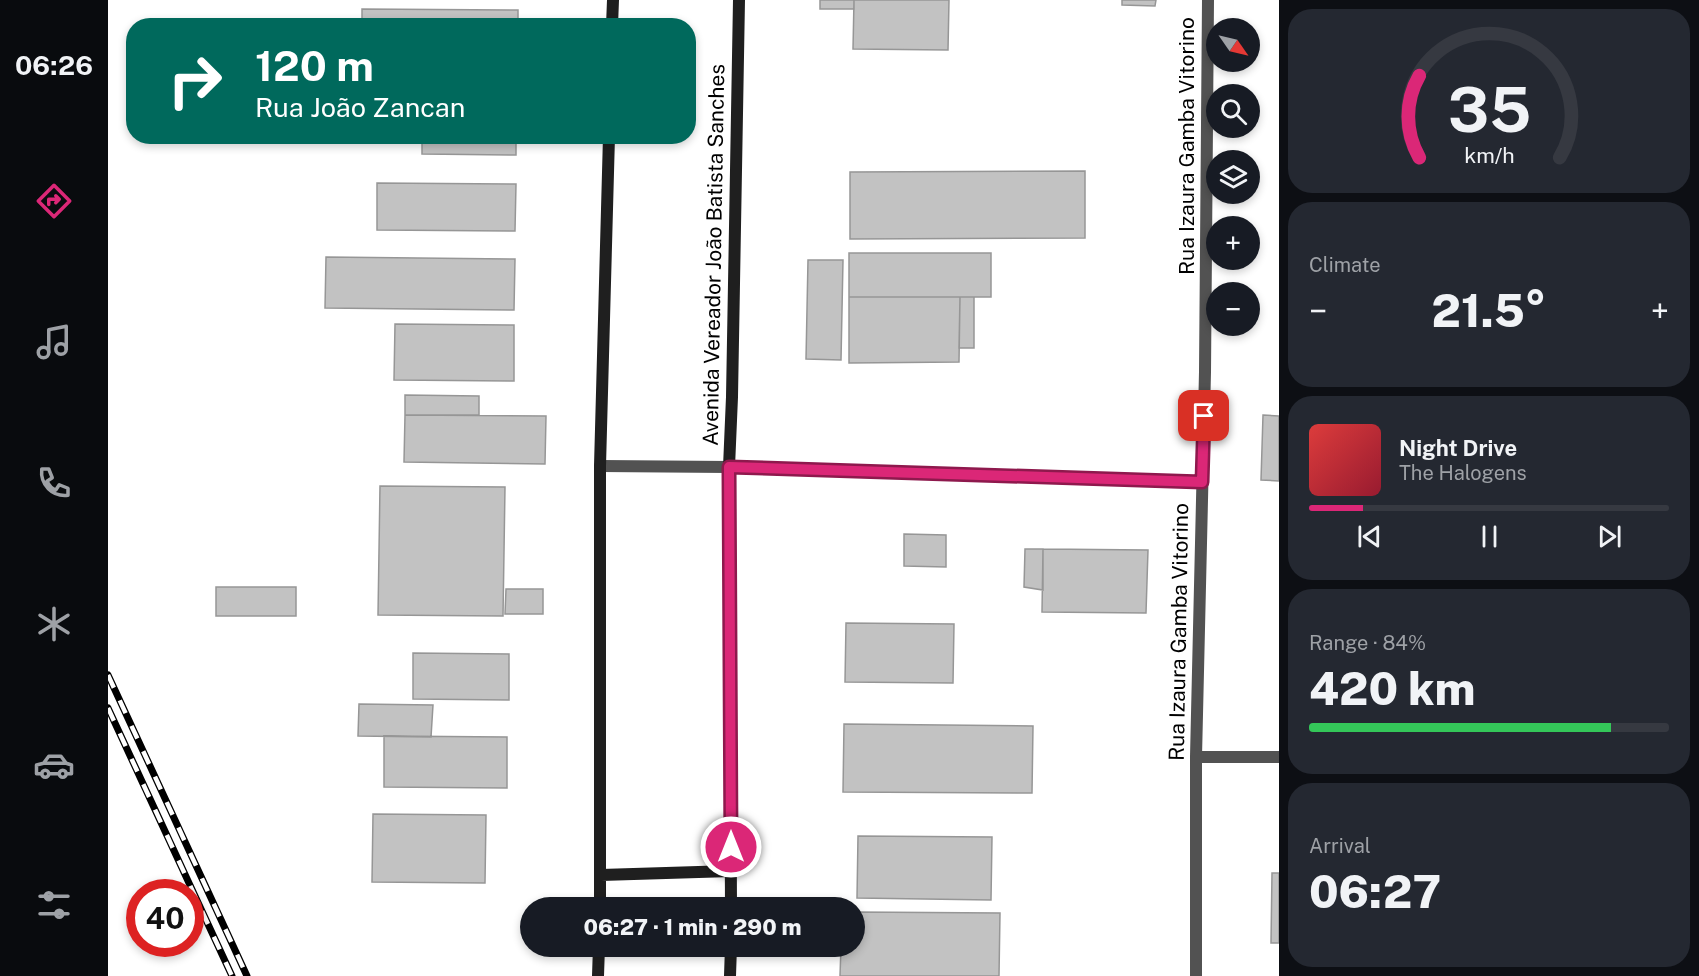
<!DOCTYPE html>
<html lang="en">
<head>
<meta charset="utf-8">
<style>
  :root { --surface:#171b24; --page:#242831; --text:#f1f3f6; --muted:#9ea1a6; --line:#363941; --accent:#db2777 }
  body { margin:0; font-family:"Public Sans",sans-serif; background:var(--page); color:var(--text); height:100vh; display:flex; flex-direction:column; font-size:22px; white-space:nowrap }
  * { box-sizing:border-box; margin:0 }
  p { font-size:20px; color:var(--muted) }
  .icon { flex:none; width:33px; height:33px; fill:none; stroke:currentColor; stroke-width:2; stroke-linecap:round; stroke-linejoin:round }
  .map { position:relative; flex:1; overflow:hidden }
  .sheet { display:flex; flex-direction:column; gap:9px; padding:9px; background:#0d0f14; width:420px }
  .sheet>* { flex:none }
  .banner { position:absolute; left:18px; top:18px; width:570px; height:126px; border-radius:24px; box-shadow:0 3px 9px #0003; background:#00695c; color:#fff; overflow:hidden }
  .needle { width:39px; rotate:124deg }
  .fabs { position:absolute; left:1098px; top:18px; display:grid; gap:12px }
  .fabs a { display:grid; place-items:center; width:54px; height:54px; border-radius:50%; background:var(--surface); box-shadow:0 3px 9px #0003; font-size:30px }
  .speed { position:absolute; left:18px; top:879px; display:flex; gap:12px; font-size:30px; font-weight:700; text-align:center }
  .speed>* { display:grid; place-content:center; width:78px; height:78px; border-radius:50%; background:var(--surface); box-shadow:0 3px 9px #0003; line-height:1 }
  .speed .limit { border:9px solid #d22; background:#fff; color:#111 }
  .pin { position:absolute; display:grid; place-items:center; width:51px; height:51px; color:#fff; margin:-26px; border-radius:12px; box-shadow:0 3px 9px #0006 }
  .me { position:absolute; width:66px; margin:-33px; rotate:0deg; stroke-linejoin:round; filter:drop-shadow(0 0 4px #0008) }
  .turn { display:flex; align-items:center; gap:21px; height:126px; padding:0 30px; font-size:27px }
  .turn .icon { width:78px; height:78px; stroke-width:2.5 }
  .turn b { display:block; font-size:42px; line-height:51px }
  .big { font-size:45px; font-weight:800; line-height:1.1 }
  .sheet .card { flex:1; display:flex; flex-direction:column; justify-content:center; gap:9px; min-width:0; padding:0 21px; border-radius:24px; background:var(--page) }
  .sheet .dial { align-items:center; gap:0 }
  .dial svg { height:156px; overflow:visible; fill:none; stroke:var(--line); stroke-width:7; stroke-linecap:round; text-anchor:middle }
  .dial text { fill:var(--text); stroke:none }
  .song { display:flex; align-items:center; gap:18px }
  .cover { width:72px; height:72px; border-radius:9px; background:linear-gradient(135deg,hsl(0 70% 55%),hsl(350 70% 35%)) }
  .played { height:6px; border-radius:3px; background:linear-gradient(90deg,var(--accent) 15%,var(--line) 15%) }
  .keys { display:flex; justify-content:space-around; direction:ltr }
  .heat { display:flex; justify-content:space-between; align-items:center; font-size:33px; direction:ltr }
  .charge { height:9px; border-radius:4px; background:linear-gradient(90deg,#34c759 84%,var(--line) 0) }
  .trip { position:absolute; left:412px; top:897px; width:345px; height:60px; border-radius:30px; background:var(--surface); box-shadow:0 3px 9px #0003; font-weight:800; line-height:60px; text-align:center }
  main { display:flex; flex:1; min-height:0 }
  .tabs { display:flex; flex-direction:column; width:108px; justify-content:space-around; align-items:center; background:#090b0e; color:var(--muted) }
  .tabs .icon { width:42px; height:42px }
  .tabs .on { color:var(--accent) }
  .tabs b { font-size:27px; color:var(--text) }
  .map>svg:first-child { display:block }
  .building { fill:#c2c2c2; stroke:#969696; stroke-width:1.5 }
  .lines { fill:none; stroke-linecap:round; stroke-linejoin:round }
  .street { stroke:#525252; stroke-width:12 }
  .secondary { stroke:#1f1f1f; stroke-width:12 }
  .rail-casing { stroke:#000; stroke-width:7 }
  .rail { stroke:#fff; stroke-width:4.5; stroke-dasharray:14; stroke-linecap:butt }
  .route-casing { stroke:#8e194d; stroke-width:15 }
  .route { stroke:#db2777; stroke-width:10 }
  .labels { text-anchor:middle; stroke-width:4.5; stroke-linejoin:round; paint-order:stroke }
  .street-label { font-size:21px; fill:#000; stroke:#fff }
</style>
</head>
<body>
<main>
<nav class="tabs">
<b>06:26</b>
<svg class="icon on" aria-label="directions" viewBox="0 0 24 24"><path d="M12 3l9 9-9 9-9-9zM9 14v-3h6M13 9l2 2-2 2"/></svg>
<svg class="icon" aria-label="music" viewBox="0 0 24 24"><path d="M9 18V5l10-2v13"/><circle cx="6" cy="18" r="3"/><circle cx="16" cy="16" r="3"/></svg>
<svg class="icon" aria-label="phone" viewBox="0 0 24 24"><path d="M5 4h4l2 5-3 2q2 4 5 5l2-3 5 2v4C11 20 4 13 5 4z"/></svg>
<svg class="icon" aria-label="climate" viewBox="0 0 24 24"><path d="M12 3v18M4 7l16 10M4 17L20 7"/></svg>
<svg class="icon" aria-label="car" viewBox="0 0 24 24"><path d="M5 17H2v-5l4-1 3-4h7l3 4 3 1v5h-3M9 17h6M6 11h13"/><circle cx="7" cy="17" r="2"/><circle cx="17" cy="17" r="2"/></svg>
<svg class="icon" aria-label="filters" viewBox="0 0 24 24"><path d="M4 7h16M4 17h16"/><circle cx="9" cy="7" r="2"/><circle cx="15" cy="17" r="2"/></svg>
</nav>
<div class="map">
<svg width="1171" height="976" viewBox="0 0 1171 976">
  <rect width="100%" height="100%" fill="#fff"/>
  <path class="building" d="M712,0H746V9H712Z
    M746,0H841L840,50L745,49Z
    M1014,0H1048L1047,6L1014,5Z
    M254,9L410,10V26H254Z
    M314,136H408V155L314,154Z
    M977,171V238L742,239V172Z
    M269,183L408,184L407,231L269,230Z
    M741,253H883V297H741Z
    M218,257L407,259L406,310L217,308Z
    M700,260H735L733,360L698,359Z
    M741,297H852L851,362L741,363Z
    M852,297H866V348H851Z
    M287,324L406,325V381L286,380Z
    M297,395L371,396V415H297Z
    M297,415L438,416L437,464L296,462Z
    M1155,415L1171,416V481L1153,480Z
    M272,486L397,487L395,616L270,615Z
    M796,534L838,535V567L796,566Z
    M917,549H935V590L916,587Z
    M935,549L1040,550L1038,613L934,612Z
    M108,587H188V616H108Z
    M398,589H435V614H397Z
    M738,623L846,624L845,683L737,682Z
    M305,653L401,654V700L305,699Z
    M251,704L325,705L323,737L250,736Z
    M736,724L925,726L924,793L735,792Z
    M276,736L399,737V788L276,787Z
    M265,814L378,815L377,883L264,882Z
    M750,836L884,837L883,900L749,898Z
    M1164,873H1171V943H1163Z
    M747,912L892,913L891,976H732L733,946H747Z"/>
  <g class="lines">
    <path class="street" d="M492,466L621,467L1094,482
      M1088,757H1171
      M1088,976V757L1097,372L1100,0"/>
    <path class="secondary" d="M504,26L505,0
      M493,875L623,871
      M492,908V466L501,136
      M623,908L621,467L624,397L631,0
      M490,976L491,946
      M622,976L623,946"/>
    <g class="rail-casing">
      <path id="rail" d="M0,675L139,976
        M0,708L124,976"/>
    </g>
    <use href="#rail" class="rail"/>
  </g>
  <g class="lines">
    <g class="route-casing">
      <path id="route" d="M623,847L621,467L1094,482L1096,416"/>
    </g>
    <use href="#route" class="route"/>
  </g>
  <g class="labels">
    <g class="street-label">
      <text transform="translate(1079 146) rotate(-90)" y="7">Rua Izaura Gamba Vitorino</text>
      <text transform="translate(606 255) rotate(-89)" y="7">Avenida Vereador João Batista Sanches</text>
      <text transform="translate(1071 632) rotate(-89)" y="7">Rua Izaura Gamba Vitorino</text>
    </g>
  </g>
</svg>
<div class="fabs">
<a><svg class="needle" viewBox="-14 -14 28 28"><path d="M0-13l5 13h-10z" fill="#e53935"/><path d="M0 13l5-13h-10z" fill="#9ea1a6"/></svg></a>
<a><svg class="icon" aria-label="search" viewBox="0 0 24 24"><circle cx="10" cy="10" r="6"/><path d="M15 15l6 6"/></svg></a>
<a><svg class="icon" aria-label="layers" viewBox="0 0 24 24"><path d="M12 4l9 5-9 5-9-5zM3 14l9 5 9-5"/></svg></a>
<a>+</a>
<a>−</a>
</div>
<div class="speed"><div class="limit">40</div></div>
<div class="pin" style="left:1096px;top:416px;background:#d93025"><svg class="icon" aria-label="arrive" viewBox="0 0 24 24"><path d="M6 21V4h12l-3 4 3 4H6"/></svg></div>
<svg class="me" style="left:623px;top:847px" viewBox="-20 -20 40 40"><circle r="17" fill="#db2777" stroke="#fff" stroke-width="3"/><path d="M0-11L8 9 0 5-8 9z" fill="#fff"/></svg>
<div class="trip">06:27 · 1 min · 290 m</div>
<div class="banner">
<div class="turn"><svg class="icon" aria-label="right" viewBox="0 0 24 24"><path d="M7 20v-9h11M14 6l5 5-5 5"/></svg><div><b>120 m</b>Rua João Zancan</div></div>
</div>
</div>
<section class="sheet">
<div class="card dial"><svg viewBox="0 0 100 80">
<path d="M14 69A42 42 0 1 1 86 69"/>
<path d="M14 69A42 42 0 0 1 14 27" stroke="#db2777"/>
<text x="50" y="56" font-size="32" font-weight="700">35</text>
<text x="50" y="72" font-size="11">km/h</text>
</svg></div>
<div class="card"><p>Climate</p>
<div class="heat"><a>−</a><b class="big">21.5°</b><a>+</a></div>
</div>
<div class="card">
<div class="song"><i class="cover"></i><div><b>Night Drive</b><p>The Halogens</p></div></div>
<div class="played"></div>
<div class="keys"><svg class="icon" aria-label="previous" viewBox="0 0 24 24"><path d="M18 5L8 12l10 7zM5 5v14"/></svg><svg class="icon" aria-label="pause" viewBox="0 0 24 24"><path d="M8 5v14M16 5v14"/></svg><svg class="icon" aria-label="next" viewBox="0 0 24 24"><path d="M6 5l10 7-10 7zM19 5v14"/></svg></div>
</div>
<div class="card"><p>Range · 84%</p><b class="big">420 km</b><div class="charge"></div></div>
<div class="card"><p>Arrival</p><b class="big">06:27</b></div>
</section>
</main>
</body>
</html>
